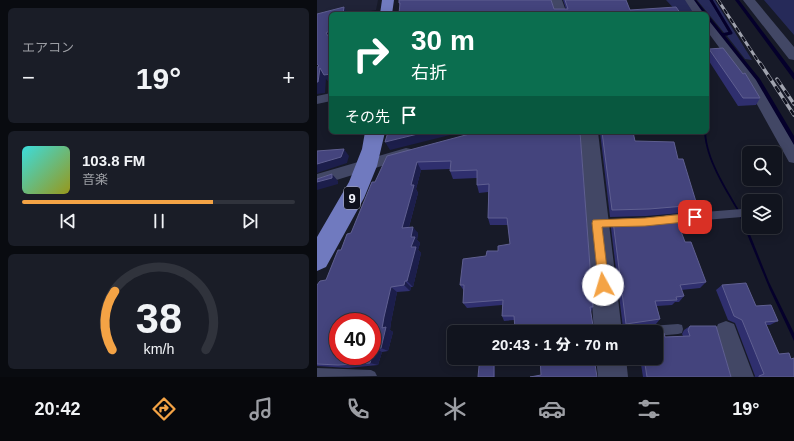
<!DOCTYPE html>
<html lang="ja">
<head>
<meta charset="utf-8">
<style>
  :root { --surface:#11141e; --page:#1a1d27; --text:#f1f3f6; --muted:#9c9ea4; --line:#30333c; --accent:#f4a345 }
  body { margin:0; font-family:Arial,"Noto Sans JP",sans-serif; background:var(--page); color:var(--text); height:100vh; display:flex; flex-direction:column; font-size:15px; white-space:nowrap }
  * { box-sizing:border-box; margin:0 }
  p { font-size:13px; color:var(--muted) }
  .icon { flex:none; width:22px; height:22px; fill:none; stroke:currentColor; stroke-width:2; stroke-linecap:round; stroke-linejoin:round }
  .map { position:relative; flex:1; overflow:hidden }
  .drawer { display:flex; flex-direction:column; gap:8px; padding:8px; background:#090b10; width:317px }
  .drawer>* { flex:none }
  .hud { position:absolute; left:12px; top:12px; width:380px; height:122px; border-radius:6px; box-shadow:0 2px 10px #0003,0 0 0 1px var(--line); background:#0b6e4f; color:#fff; overflow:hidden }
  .fabs { position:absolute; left:425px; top:146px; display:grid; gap:8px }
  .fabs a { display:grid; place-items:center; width:40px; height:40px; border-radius:6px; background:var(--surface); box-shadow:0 2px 10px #0003,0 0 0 1px var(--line); font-size:20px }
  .speed { position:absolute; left:12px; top:313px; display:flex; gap:8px; font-size:20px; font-weight:700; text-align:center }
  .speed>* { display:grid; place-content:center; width:52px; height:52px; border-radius:50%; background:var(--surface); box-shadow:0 2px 10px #0003,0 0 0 1px var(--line); line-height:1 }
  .speed .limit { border:6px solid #d22; background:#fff; color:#111 }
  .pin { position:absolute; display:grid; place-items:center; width:34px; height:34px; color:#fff; margin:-17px; border-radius:8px; box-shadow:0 2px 6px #0006 }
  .me { position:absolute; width:44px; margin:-22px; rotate:354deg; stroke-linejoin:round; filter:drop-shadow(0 0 3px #0008) }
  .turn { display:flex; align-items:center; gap:14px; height:84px; padding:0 16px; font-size:18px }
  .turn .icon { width:52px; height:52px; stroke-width:2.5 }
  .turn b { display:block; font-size:28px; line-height:34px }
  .then { display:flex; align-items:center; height:38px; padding:0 16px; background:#0003; gap:8px; font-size:15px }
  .big { font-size:30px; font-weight:800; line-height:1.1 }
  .drawer .card { flex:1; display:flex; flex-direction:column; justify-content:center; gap:6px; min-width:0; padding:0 14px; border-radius:6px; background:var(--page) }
  .drawer .dial { align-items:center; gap:0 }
  .dial svg { height:104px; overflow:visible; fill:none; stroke:var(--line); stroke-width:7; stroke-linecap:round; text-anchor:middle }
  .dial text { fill:var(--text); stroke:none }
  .song { display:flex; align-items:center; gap:12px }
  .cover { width:48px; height:48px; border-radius:6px; background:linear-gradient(135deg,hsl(180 70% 55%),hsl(60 70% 35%)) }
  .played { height:4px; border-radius:2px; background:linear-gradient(90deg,var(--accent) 70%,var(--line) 70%) }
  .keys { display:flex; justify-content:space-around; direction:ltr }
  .heat { display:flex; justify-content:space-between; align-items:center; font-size:22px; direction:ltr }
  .trip { position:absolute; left:130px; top:325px; width:216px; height:40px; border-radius:6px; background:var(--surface); box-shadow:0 2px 10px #0003,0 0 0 1px var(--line); font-weight:800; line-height:40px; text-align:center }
  .tab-bar { display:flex; height:64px; justify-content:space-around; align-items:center; background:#07080c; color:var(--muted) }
  .tab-bar .icon { width:28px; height:28px }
  .tab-bar .on { color:var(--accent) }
  .tab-bar b { font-size:18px; color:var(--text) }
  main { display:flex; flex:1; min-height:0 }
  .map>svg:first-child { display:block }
  .built { fill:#202337 }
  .green { fill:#262a59 }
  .water { fill:#05002b }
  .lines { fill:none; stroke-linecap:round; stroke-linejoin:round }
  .stream { stroke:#05002b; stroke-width:3 }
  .service { fill:#424765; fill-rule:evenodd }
  .minor { fill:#424765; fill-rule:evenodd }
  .tertiary { fill:#424765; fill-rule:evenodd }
  .trunk { fill:#707abf; fill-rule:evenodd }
  .rail-far1-casing { stroke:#a0a3ae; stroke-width:3 }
  .rail-casing { stroke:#a0a3ae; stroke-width:3.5 }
  .rail-far1 { stroke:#0f111e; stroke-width:2; stroke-dasharray:5.5; stroke-linecap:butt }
  .rail { stroke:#0f111e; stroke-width:2.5; stroke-dasharray:7; stroke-linecap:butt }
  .wall { fill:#2f2f6e }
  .shaded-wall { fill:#1c1e4b }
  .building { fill:#44447d; stroke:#5f5f91; fill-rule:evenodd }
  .route { fill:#f4a345; stroke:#9f6a2d }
  .labels { text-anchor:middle; stroke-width:4; stroke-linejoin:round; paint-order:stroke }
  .shield { fill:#0f111e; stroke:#adafba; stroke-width:1 }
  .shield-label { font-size:13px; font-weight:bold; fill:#f1f3fd }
</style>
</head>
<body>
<main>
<section class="drawer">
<div class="card"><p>エアコン</p>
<div class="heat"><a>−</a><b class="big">19°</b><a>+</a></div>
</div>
<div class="card">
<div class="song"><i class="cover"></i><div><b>103.8 FM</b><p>音楽</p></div></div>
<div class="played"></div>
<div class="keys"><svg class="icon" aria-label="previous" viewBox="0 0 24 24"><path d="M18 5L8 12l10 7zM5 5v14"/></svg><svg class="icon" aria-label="pause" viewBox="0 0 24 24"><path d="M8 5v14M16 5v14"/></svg><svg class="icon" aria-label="next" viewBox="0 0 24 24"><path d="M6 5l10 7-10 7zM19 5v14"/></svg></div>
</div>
<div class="card dial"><svg viewBox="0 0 100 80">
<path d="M14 69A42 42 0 1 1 86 69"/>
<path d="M14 69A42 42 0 0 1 16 24" stroke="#f4a345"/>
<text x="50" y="56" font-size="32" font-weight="700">38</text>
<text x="50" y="72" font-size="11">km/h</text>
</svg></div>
</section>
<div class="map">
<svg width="477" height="377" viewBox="0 0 477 377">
  <rect width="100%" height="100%" fill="#171a28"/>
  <path class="built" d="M0,0H61L59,10L33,14H14L0,76Z"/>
  <path class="green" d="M349,0H370L380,14H362Z
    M380,0H393L412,33L408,34Z
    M395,0H398L435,60L428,59L410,36L414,33Z
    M447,0H477V35Z"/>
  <path class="water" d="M374,0H379L443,79L477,136V151L410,46L390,21V14H385Z
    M418,0H422L477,73V80Z
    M387,132H389C390,159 409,187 422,210H420C406,186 389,160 387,132Z
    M423,217H426L452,282L477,333V341L453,290Z"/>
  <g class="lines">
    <path class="stream" d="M394,0L414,33L404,35"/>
    <path class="service" d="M425,209L428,210L429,213L428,216L425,217L350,223L347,222L346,219L347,216L350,215Z
      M361,324L365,325L366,329L365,333L361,334L339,336V332H314L315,328L319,327Z
      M0,368L54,370L58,372L60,376L0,377Z"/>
    <path class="minor" d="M368,0H377L387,14H377Z
      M390,21L393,22L439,80L477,145V163L472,162L427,81L390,31Z
      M14,93V101L0,104V96Z
      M89,148L94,149L96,153L94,157L0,186V174Z
      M409,321L417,324L437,377H413L398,332L401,324Z"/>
    <path class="tertiary" d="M233,0H245L250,14H238Z
      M426,0H438L477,47V60L472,59Z
      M263,132H281L305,332H277Z
      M279,358H309L311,377H281Z"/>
    <path class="trunk" d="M65,0H77L75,14H63Z
      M48,132H68L60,166L47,198L9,267L0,271V237L32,182L45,149Z"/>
    <g class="rail-far1-casing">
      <path id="rail-far1" d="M401,0L443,64"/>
    </g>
    <g class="rail-casing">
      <path id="rail" d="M443,63L477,115
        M460,79L477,104"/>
    </g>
    <use href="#rail-far1" class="rail-far1"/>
    <use href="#rail" class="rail"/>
  </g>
  <path class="wall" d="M246,0H309L313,10L364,14L83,6L82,3L237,9H249Z
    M392,49L443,98L439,105L421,106L390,58V54Z
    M160,132L276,307L274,312L220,331L211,332H199L198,329L197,320L187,321L185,316V305L150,308L146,303L147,291L143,285L169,256L181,251L193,244L191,225H173L171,218V192L162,193L160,185V178L136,179L133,171V169L104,170L99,189L101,193L92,227L101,233L100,240L103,243L101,250L104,253L96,287H94L93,291L80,292L74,322L73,330L76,332L71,351L65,352L61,365L31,368L0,366V285L9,280L24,250L34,233L58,182Z
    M283,132H316L318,141L361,159L380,205L376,212L329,216L293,217Z
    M296,221L368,242L389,282L383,288L364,290L367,296L362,302H358L355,305L340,306L343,319L339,324L306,328L294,228Z
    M405,285L439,306L461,321L453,325H449L462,354L474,359L477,377H437L438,376L418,323L411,320L399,290Z
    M373,326H399L414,377H326L323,358H339V332H324L326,329H342L343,333H347L348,337L366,336L365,334L367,330Z"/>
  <path class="shaded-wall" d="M27,7L31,14H26Z
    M14,30V41L9,33Z
    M3,68L14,74V85L9,79L8,93L0,94V82Z
    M109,132H145L73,150L68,142Z
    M374,132H375L374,135H372Z
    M27,149L32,156L30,163L0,173V164Z
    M100,162L104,170L99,189L101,193L90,234L85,228L94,185Z
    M15,174L21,181V184L0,190V182Z
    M96,227L101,233L100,240L103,243L101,250L104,253L96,287L90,281L94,247V237Z
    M88,281L94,287L93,291L87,285Z
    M74,287L80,292L74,322L73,330L76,332L71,351L64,348L67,317Z
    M57,348L65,352L61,365L53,363Z
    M177,358H178V377H177Z"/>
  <path class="building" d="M82,0H234L237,9H251L248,0H309L313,10L359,7L364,14H82L83,3H82Z
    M27,7L26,14H14V30L9,33L14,40V74L7,75L3,68L1,82H0V67L2,66L0,64V14Z
    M406,48L426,74L428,73L443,98H426L392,49Z
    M71,132H109L68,142Z
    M160,132H263L276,307H273L277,332H220V327L198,329L197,316H185L186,300L146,303L147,285H143L146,259L169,256L170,251H181V246L193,244L190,218H171L172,184L160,185V170L133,171L134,161L100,162L94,185H97L85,228L96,227L94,237H98L94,247H99L90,281H88L87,285L74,287L67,317L65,328L69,327L64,348H57L53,363L21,365L0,364V285L3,281L9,280L21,250H24L30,234L34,233L55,182H58L70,156ZM21,322H55V356H21Z
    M285,132H316L318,141L357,142L361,159H366L380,205L332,209L295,210Z
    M27,149L24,157L0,164V151Z
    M15,174V178L0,182V179Z
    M359,218L368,242H374L389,282L363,285L367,296L359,297L360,300L338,301L343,319L309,324L296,221Z
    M429,283L439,306L454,305L461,321L448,322L462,354L472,353L474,359L477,358V377H442V376L447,374L425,320L417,316L405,285Z
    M373,326H399L414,377H330L327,358H339V332H327L326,329H342L343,333H347L348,337L373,336L371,330Z
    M167,358H177V377H161L162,366L166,364Z
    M223,358H280H277L280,377H213L224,375Z"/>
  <path class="route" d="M378,213L382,217L378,221L328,226L285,227L292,285L290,289L286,291L282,289L275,223L276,220L328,218Z"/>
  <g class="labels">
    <rect class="shield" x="27" y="187" width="16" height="22" rx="3"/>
    <g class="shield-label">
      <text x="35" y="203">9</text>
    </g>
  </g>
</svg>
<div class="fabs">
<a><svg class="icon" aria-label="search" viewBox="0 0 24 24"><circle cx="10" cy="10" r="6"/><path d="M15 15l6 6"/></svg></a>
<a><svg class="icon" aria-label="layers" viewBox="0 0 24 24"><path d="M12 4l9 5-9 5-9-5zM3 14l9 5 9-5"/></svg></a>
</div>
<div class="speed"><div class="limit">40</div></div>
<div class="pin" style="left:378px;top:217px;background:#d93025"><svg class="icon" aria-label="arrive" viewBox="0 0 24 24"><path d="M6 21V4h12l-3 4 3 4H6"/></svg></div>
<svg class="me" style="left:286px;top:285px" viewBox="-20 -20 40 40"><circle r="19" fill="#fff"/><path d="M0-13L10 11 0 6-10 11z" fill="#f4a345"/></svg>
<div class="trip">20:43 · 1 分 · 70 m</div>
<div class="hud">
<div class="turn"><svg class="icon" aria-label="right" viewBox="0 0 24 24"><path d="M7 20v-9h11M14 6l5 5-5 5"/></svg><div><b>30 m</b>右折</div></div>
<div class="then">その先<svg class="icon" aria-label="arrive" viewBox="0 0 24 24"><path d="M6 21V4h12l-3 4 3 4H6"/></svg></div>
</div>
</div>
</main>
<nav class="tab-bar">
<b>20:42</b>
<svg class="icon on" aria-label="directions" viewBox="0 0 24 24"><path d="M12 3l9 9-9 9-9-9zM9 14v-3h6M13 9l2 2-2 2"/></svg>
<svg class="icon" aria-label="music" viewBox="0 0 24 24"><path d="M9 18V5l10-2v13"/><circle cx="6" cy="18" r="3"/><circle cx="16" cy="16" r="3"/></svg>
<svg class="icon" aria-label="phone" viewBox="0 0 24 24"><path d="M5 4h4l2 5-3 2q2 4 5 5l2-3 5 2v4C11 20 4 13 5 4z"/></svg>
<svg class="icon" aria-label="climate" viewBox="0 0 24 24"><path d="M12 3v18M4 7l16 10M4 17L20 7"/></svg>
<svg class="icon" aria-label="car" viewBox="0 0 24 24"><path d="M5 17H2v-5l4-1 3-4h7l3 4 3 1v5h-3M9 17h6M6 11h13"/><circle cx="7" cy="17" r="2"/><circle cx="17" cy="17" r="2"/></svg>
<svg class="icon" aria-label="filters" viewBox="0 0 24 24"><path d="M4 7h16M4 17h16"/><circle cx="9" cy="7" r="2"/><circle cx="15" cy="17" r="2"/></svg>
<b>19°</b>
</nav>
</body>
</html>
